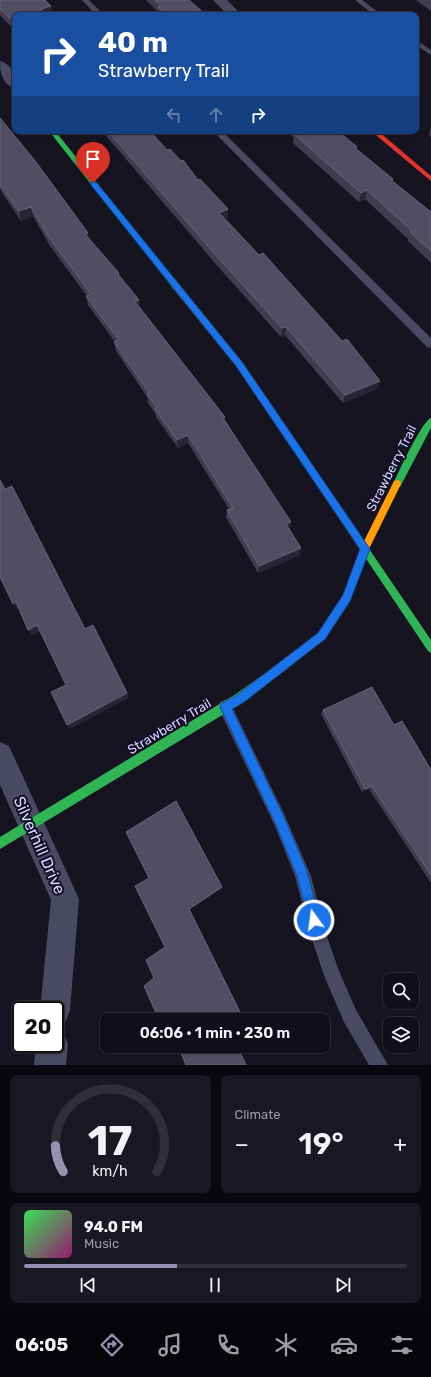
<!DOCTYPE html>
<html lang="en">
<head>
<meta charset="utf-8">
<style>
  :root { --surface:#100f19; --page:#191822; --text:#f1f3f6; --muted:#9c9ca2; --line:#302f38; --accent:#9591b1 }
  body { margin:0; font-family:Rubik,sans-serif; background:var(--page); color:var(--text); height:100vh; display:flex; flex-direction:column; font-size:15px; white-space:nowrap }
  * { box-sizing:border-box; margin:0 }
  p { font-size:13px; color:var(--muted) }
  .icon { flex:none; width:22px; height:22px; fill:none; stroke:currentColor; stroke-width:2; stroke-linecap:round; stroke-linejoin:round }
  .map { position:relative; height:1065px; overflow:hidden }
  .panel { display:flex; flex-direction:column; gap:10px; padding:10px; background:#09080e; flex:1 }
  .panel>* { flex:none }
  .hud { position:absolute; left:12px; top:12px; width:407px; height:122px; border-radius:8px; box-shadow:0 1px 3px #0004,0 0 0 1px var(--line); background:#1a4fa0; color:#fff; overflow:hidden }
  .controls { position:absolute; left:383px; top:973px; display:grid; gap:8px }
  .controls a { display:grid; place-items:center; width:36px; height:36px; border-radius:8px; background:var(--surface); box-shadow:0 1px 3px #0004,0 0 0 1px var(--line); font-size:20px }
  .speed { position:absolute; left:12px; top:1001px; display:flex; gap:8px; font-size:20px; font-weight:700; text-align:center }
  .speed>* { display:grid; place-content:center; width:52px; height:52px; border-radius:50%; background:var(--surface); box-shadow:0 1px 3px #0004,0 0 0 1px var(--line); line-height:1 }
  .speed .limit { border:2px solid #111; border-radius:6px; background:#fff; color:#111 }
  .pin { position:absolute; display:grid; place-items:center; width:34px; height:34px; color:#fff; margin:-41px -17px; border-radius:50% 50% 50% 0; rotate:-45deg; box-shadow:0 0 4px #0007 }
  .pin .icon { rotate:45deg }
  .me { position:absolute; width:44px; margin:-22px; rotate:346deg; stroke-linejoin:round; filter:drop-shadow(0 0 3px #0008) }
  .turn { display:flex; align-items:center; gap:14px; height:84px; padding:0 20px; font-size:18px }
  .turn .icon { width:52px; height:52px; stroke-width:2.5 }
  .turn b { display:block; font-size:28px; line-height:34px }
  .lanes { display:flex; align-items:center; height:38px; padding:0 20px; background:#0003; justify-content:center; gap:20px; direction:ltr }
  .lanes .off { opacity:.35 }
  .big { font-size:30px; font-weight:600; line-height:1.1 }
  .panel .tile { flex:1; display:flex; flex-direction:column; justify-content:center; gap:6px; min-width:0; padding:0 14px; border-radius:8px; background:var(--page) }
  .panel .dial { align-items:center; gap:0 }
  .dial svg { height:104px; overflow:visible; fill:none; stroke:var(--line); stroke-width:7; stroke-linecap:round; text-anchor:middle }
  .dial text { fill:var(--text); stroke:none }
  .song { display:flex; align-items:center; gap:12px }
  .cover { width:48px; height:48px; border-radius:6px; background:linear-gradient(135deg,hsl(130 70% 55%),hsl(320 70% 35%)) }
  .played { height:4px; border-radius:2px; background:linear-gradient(90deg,var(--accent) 40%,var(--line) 40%) }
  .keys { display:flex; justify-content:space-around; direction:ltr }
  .heat { display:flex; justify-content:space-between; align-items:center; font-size:22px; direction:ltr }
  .panel .tiles { flex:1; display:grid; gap:10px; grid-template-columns:1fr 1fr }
  .tile:last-child { grid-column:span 2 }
  .trip { position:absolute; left:100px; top:1013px; width:230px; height:40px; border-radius:8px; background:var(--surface); box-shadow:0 1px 3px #0004,0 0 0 1px var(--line); font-weight:600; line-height:40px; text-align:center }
  .tabs { display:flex; height:64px; justify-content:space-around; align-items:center; background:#06060a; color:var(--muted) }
  .tabs .icon { width:28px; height:28px }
  .tabs .active { color:var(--accent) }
  .tabs b { font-size:18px; color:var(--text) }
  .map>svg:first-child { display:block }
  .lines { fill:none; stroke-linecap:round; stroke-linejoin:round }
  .lane { fill:#4a4962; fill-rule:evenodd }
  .street { fill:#4a4962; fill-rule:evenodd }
  .fast { fill:#30b455; fill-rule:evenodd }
  .slow { fill:#ff9f0a; fill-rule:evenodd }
  .jam { fill:#e5322d; fill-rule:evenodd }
  .wall { fill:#403d50 }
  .shaded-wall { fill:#282635 }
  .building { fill:#504e63; stroke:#66637b }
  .route { fill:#1a73e8; stroke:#114b97 }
  .labels { text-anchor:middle; stroke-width:4; stroke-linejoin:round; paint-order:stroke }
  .street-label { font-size:13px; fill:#d9d4ff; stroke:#130f26 }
  .near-street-label { font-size:16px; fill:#d9d4ff; stroke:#130f26 }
</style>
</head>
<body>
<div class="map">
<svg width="431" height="1065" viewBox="0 0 431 1065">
  <rect width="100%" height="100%" fill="#161421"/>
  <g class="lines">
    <path class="lane" d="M82,0H89L104,15H96Z
      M355,0H362L382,15H374Z
      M416,40L431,50V55L416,45Z
      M213,131H222L431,338V348L427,347Z
      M225,700L230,702L285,816L311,876L326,934L339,971L356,1010L388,1065H369L344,1022L325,978L310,934L295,876L275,826L218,707L220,702Z"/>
    <path class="street" d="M213,0H227L242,15H228Z
      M0,61C13,64 15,77 15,88C2,85 0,72 0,61Z
      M0,742L9,746L79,899L70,1010L66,1021L55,1025V1010H40L51,900L0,785Z
      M55,1030L63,1033L68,1044L66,1065H34L36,1044H55Z"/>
    <path class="fast" d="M49,131H55L178,283V287H172Z
      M431,418V428L400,487H394L393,484C398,473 422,421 431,418Z
      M288,433L291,434L431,640V653L428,651L285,438L284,436Z
      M289,656L293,658L294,661L293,664L244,702L0,849V837L236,694Z"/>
    <path class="slow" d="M175,282L178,283L242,362L291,434L292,436L291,438H285L236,366L172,287V283Z
      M397,480L400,481L401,484L369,549L350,601L325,639L293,664L289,666L285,664L284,661L285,658L319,633L343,596L360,549L394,481Z"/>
    <path class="jam" d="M371,131H378L431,176V181Z"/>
  </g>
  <path class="wall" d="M0,0L51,6L53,15H15V31L0,15Z
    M146,0H189L206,15H158V12Z
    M416,0H431V11Z
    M0,118L88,233L89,239L120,276L140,307L225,417V421L290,530L300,555L258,573L226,517L227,510L229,509L188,443L178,448L156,417L155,413L148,403L147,397L116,351L114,342H115L88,305L86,296H87L50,246L33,216L21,221L1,191L0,189Z
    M431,126V137L429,135Z
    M102,131H150L167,150L198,180L228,218L226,219L259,255L380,381L377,389L343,403L285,335L281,337L221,270Z
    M286,131H338L356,149L393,179V182L431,212V263L408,241V239L365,199L359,202L293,143L294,138Z
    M323,710L394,725L431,770V883L369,789L362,792L321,714Z"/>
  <path class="shaded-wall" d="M51,6L53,15H42L41,9Z
    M367,190L365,199L359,202L361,193Z
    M31,207L33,216L21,221L19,211Z
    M228,209V218L219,222V213Z
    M88,233L90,242L85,234Z
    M139,300L140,309L135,302Z
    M286,327L285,335L281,337L282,328Z
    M380,381L377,389L343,403L345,395Z
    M188,435V443L178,448L177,440Z
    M291,522L290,530L286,524Z
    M301,548L300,555L258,573L259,566Z
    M16,602L19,609L17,610L13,604Z
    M37,625L40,631L32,635L28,630Z
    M127,693L129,698L70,729L67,725Z
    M372,786L369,789L362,792L365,789Z
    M222,887V888L189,910V909Z
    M237,1046L247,1065H246Z"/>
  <path class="building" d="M0,0H45L51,6L41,9L46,15H15V23L0,9Z
    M155,0H189L206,15H167L158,7L161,6Z
    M0,118L36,162L88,233L85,234L119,273L118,274L139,300L135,302L225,417L223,418L291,522L286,524L301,548L259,566L227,510L233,508L188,435L177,440L155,409L157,408L147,394L149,393L114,342L119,340L86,296L91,294L48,236L31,207L19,211L0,185V181H1L0,180Z
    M108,131H150L167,150L170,149L181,161L183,160L198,180L200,179L228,209L219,213L259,255L263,253L342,341L347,339L380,381L345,395L286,327L282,328L221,261Z
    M297,131H338L357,147L355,148L393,179L391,180L431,212V251L410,232L412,231L367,190L361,193L329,165L294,134L299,132Z
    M0,480L5,489L12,486L85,629L93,625L127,693L67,725L51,692L66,685L37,625L28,630L16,602L13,604L0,577Z
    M372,687L394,725L402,721L431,770V875L372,786L365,789L323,710Z
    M176,801L222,887L189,909L244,1020H159L144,986L154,978L146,960L165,947L135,886L149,878L126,832Z
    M178,1046H237L246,1065H186Z"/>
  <path class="route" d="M91,182H96L242,362L370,549L350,601L325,639L244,702L232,709L284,817L307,871L320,920L319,924L314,926L310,924L308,920L297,876L276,825L220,707L221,704L237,695L318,633L343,595L360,549L236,366L91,185Z"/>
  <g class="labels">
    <g class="street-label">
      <text transform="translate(391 468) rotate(-63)" y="5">Strawberry Trail</text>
      <text transform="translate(169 726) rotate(-31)" y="5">Strawberry Trail</text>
    </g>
    <g class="near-street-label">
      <text transform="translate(40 845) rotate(66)" y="6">Silverhill Drive</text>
    </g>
  </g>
</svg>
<div class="controls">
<a><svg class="icon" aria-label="search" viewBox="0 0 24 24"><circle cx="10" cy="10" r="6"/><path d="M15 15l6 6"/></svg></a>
<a><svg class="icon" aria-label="layers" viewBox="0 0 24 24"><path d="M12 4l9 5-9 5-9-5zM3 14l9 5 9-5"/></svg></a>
</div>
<div class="speed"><div class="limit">20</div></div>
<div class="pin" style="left:93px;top:183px;background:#d93025"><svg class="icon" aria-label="arrive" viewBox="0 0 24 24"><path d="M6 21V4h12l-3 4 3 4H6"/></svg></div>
<svg class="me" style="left:314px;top:920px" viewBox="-20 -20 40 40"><circle r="17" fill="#1a73e8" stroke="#fff" stroke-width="3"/><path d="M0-11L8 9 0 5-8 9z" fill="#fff"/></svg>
<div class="trip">06:06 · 1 min · 230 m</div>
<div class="hud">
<div class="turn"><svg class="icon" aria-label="right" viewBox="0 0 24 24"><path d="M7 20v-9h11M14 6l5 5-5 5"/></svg><div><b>40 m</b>Strawberry Trail</div></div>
<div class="lanes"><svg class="icon off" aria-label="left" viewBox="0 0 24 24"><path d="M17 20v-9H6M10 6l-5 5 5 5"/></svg><svg class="icon off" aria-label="ahead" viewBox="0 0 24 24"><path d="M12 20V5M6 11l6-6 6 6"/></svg><svg class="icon" aria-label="right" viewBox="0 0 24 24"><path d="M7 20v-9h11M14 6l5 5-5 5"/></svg></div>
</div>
</div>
<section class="panel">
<div class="tiles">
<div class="tile dial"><svg viewBox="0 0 100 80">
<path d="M14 69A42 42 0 1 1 86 69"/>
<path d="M14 69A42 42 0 0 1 8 49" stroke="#9591b1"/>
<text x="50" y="56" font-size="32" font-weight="700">17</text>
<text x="50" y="72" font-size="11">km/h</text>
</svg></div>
<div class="tile"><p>Climate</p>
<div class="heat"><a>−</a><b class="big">19°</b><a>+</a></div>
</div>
<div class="tile">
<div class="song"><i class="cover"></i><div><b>94.0 FM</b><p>Music</p></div></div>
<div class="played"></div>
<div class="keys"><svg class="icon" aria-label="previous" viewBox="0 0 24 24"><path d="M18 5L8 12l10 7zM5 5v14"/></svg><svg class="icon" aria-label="pause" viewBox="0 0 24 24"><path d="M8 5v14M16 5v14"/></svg><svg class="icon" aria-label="next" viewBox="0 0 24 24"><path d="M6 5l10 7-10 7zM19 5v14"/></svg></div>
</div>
</div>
</section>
<nav class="tabs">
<b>06:05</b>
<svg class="icon active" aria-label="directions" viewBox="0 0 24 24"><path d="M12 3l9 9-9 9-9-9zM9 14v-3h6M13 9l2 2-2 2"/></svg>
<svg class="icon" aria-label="music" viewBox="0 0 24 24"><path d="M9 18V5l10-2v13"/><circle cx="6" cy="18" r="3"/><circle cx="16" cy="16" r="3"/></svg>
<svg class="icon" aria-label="phone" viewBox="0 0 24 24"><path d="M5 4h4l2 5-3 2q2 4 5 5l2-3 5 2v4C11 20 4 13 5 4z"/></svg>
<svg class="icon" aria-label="climate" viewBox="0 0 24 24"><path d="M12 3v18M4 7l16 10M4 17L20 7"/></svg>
<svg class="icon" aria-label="car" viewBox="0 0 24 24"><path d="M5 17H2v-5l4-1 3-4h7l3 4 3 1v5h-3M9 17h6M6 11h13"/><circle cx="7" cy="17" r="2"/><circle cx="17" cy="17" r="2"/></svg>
<svg class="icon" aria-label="filters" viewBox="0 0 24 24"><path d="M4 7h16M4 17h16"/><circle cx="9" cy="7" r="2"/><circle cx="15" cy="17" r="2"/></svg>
</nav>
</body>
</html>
